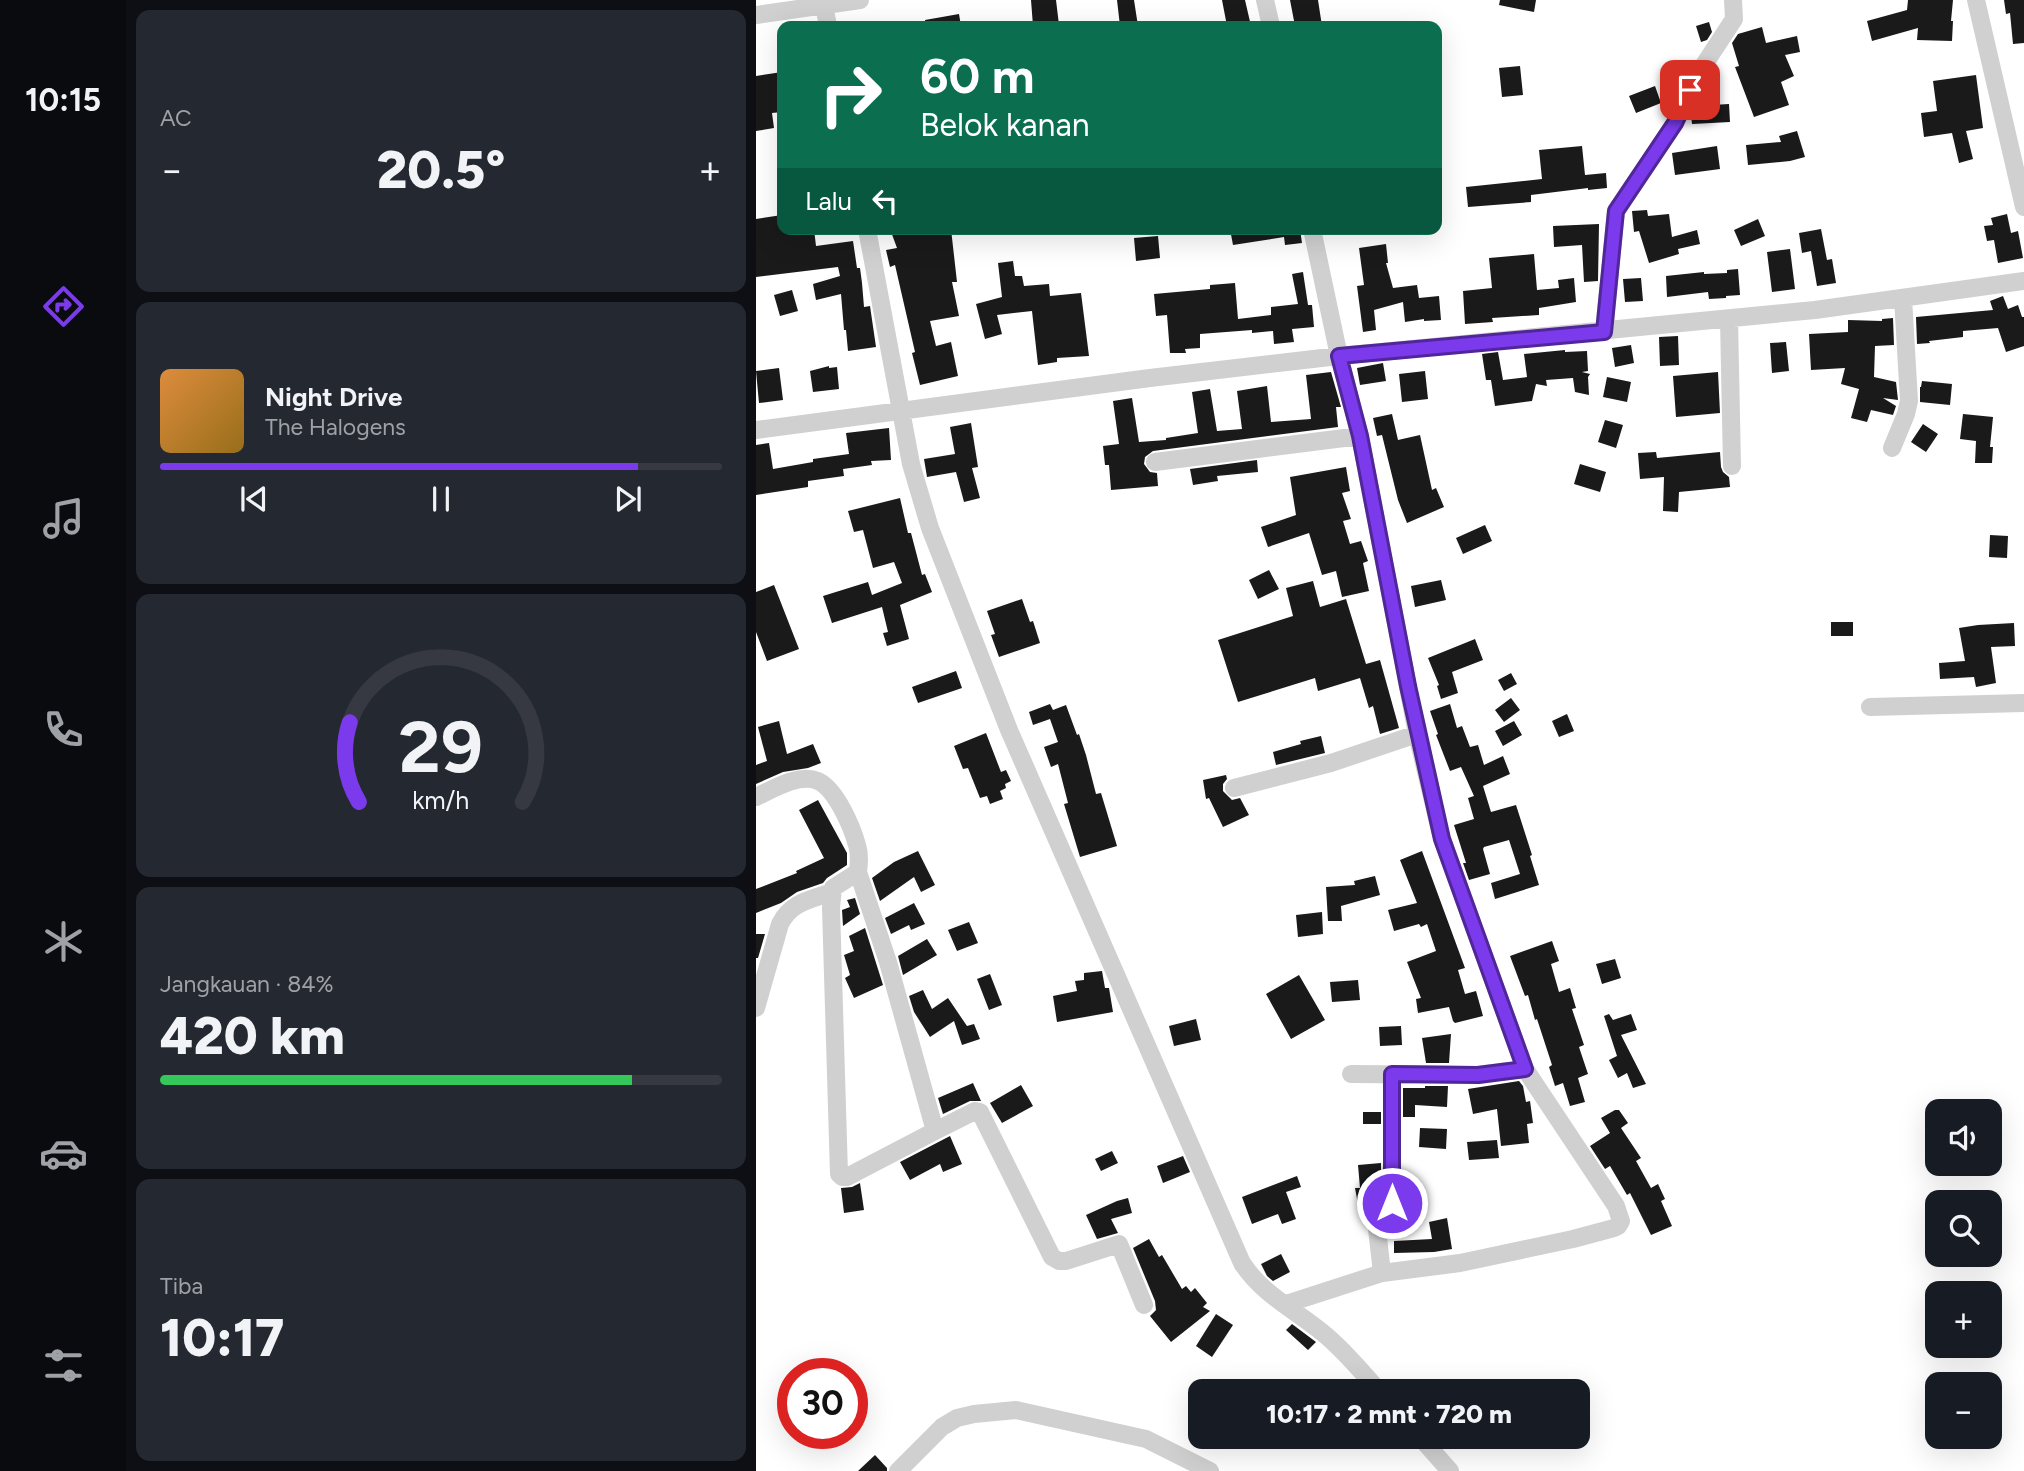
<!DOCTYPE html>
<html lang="id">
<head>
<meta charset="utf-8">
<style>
  :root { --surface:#171b24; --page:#242831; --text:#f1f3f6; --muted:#9ea1a6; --line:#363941; --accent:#7c3aed }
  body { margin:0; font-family:Figtree,sans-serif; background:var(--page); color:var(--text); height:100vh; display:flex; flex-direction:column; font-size:26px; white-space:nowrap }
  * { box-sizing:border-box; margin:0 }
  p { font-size:23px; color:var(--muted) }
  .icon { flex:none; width:38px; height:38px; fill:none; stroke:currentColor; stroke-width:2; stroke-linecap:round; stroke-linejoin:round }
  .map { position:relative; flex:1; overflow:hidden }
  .sheet { display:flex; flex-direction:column; gap:10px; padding:10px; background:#0d0f14; width:630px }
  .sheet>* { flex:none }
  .guide { position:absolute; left:21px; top:21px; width:665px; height:214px; border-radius:14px; box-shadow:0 7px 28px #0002; background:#0b6e4f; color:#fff; overflow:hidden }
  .tools { position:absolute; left:1169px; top:1099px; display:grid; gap:14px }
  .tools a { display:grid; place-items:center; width:77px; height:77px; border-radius:14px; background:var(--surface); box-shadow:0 7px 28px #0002; font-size:35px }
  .speed { position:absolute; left:21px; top:1358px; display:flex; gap:14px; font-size:35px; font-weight:700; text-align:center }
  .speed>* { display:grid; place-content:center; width:91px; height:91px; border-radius:50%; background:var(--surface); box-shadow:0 7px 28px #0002; line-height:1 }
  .speed .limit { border:10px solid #d22; background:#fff; color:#111 }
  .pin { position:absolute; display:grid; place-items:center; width:60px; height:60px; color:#fff; margin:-30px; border-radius:14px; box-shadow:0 4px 10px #0006 }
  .me { position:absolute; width:77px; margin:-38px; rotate:0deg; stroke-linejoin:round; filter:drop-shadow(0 0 5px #0008) }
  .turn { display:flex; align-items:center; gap:24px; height:147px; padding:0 28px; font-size:32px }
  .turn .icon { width:91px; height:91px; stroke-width:2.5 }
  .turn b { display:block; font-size:49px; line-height:60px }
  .then { display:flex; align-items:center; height:66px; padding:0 28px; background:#0003; gap:14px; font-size:26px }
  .big { font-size:52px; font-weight:800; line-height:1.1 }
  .sheet .card { flex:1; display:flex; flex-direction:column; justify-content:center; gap:10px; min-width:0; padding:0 24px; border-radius:14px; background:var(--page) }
  .sheet .dial { align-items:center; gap:0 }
  .dial svg { height:182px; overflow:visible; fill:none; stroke:var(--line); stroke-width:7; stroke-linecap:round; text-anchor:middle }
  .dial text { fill:var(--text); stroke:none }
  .song { display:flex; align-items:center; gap:21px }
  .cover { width:84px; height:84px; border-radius:10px; background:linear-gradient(135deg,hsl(30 70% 55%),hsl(40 70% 35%)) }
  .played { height:7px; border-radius:4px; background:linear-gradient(90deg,var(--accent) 85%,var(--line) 85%) }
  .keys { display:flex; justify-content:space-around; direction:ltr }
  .heat { display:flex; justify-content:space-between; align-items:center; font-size:38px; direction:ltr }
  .charge { height:10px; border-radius:5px; background:linear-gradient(90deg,#34c759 84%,var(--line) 0) }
  .trip { position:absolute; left:432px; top:1379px; width:402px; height:70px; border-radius:14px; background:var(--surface); box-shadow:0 7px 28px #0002; font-weight:800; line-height:70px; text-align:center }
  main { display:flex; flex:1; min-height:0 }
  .menu { display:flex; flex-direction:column; width:126px; justify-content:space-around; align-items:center; background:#090b0e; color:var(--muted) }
  .menu .icon { width:49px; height:49px }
  .menu .current { color:var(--accent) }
  .menu b { font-size:32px; color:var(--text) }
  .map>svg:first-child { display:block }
  .building { fill:#1a1a1a }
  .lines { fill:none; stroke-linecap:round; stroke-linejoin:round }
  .minor { stroke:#d0d0d0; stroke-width:18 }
  .route-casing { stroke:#51269a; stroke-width:18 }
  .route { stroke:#7c3aed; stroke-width:12 }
</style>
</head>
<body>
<main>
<nav class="menu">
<b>10:15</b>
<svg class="icon current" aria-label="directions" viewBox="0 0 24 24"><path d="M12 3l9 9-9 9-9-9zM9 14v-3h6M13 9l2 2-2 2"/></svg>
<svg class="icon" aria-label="music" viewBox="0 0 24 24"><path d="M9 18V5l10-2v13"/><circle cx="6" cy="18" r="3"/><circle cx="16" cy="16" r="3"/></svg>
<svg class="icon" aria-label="phone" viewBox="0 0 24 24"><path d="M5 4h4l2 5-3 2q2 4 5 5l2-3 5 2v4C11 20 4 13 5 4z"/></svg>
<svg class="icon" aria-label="climate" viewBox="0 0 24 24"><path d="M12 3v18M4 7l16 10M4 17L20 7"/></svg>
<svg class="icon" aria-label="car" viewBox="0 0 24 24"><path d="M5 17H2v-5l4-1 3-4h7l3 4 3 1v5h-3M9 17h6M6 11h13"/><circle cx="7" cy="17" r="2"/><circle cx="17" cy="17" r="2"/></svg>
<svg class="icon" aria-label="filters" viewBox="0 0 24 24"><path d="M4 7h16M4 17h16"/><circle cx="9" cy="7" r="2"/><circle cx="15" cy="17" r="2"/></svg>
</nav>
<section class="sheet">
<div class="card"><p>AC</p>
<div class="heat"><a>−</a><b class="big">20.5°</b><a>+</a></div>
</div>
<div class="card">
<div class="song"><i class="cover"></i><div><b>Night Drive</b><p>The Halogens</p></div></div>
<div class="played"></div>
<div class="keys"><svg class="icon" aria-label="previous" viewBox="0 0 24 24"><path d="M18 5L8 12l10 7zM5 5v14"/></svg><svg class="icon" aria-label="pause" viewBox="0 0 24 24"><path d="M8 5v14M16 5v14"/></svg><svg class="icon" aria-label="next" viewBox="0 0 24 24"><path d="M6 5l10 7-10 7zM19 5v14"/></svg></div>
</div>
<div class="card dial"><svg viewBox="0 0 100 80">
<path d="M14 69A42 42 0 1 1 86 69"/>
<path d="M14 69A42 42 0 0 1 10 34" stroke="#7c3aed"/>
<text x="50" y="56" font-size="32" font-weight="700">29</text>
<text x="50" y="72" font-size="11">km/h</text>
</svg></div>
<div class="card"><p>Jangkauan · 84%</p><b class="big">420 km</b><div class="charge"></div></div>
<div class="card"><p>Tiba</p><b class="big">10:17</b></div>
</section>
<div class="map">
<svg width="1268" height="1471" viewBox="0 0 1268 1471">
  <rect width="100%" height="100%" fill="#fff"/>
  <path class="building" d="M275,0H300L303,25L277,26Z
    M361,0H378L382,26H364Z
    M466,0H489L495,26H471Z
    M534,0H562L566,26H539Z
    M744,0H780L778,12L743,5Z
    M1152,0H1197L1195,21H1197L1196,41L1161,40L1162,28L1116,41L1111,21L1151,10Z
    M1248,0H1268V43L1257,44L1254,13L1250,14Z
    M203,14L205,26H170L169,20Z
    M953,22L956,32L951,40L945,42L940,26Z
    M1006,27L1010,43L1041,36L1044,52L1029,55L1038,76L1025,82L1033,105L998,117L979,67L983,66L976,43L982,34Z
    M764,66L767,95L746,97L743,68Z
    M26,72V112L16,113L18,128L0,131V76Z
    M1220,75L1227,128L1210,131L1217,159L1203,163L1196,133L1168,137L1165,113L1181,111L1177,81Z
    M899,86L905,103L880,113L873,96Z
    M973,104L974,122L936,124L935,115L940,106Z
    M1041,131L1049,157L1034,161L992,165L990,145L1025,142L1023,136Z
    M826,146L829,175L850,173L851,188L832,190V188L775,195V202L712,207L710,187L786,179L783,150Z
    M961,146L964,169L919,175L916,153Z
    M891,210L892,216L913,214L916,237L941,230L944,244L922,249L923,254L893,263L883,231L878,232L876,211Z
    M1251,214L1255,233L1262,231L1267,258L1242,263L1238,240L1231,241L1228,226L1237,225L1235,218Z
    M26,215V229H58L60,246L97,241L101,268H104L106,283L108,307L114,306L120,347L92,351L90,330H88L85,294L60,300L57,284L84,276L82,267L0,277V219Z
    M1002,219L1009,236L985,246L978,230Z
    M843,224L842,281L828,282L826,245L798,247L797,226Z
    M134,229H195L201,282H196L203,316L174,321L180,346L195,342L202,376L164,385L156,353L159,352L139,265L134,267L130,250L141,248Z
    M474,229H544L546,243L529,245L528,237L477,245Z
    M1065,229L1071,260L1076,259L1080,283L1061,286L1055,251L1046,253L1043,233Z
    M402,236L404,258L380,261L378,238Z
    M630,244L632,263H630L637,288L661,285L663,298L683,296L685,320L668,321V319L649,322L647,302L618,310L620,330L607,332L601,286L608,285L603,248Z
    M1034,249L1039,289L1016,292L1011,252Z
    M778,254L781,290L803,288L802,280L818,278L820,302L783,308V315L736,318L737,322L709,324L707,291L736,288L733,258Z
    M257,261L259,276H266L268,286L293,284L294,296L325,293L333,356L301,358V362L282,365L276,311L241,315L246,334L229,339L220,304L246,297L242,263Z
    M982,269L984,295L970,296V298L953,299L952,292L911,297L910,276L948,272V274L971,273V270Z
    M547,272L552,305H556L558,327L536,329L538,342L518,344L517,331L496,333V330L444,334V348L429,349L430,353H414L411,315L400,316L398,294L454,289V285L479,283L482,319L515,315V307L542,304L536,274Z
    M885,278L887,301L869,302L867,279Z
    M36,290L42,311L24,316L18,295Z
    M1247,296L1252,309L1262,305L1266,317H1268V346L1250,352L1242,328L1207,331V337L1173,341L1174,343L1161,344L1160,317L1237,310L1234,301Z
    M1137,318L1138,345L1119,346L1118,377L1140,382L1142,400L1127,398L1140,406L1137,415L1115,410L1111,422L1095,418L1103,389L1085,384L1089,368L1055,370L1053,334L1092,332V320L1126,321V319Z
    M922,336L923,365L904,366L903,337Z
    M1030,342L1033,371L1016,373L1014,343Z
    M875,345L878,363L859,367L856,348Z
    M809,350V352L831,351L832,371L826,372L834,374L832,377L833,395L819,392L817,378L790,380L791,386L780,384L776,401L739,406L735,380H730L726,354L742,352L747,380L771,377L768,354Z
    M627,363L630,381L604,385L601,368Z
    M73,366V368L81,367L83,389L57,392L54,371Z
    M23,368L27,400L3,403L0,371Z
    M669,371L672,399L646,402L643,374Z
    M575,372L585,407H580L582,427L397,451L389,457L388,464L394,472L401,473L402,486L355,490L353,465H349L347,446L363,444L357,401L376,398L383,442L410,440V438L442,433L436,392L454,389L461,431L486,429L481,391L511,386L515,422L555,419L550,375Z
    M962,372L964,413L920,417L917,376Z
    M851,377L875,382L871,402L847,397Z
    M1166,381L1196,384L1194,405L1164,402V387H1165Z
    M636,414L642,440L664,435L676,490L680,488L688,507L651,523L642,500L626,435L621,436L617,418Z
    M1207,414L1237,417L1234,447H1237L1236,463H1219L1220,441L1204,439Z
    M849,420L867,425L860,448L842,442Z
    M215,423L222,467L216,468L224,498L208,502L200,472L171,477L168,459L199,454L194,427Z
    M1167,424L1182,434L1170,452L1155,442Z
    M133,428L135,460L115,461L116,465L87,469L88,476L52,481V487L0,495V445L13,443L17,469L57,462V459L93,454L90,433Z
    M900,452L901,458L964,452L965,467L967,472L973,477L974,487L923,492L922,512L907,511L908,477L884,479L882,453Z
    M501,460L502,472L461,476L462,481L437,485L434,469Z
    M824,464L850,472L844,492L818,484Z
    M590,467L594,491L586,493L595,519L587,521L594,544L605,541L612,561L607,563L613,591L586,597L580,571L566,575L553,533L512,547L505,527L540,515L534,477Z
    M144,498L152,533H155L166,575L169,574L176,592L144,605L153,639L131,646L127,633L132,632L126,607L76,623L67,596L112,582L116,595L146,583L138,562L117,568L107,530L98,532L92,511Z
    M729,525L736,541L707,554L700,538Z
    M1234,535L1252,536L1251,558L1233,557Z
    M513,570L523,589L502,599L493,580Z
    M685,580L690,600L659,607L655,586Z
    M557,581L564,607L590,599L610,664L624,660L643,728L624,734L617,706L613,708L604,678L562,691L559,678L482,702L462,640L537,616L530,588Z
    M18,585L43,649L11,661L0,632V592Z
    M266,599L274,622L277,621L284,643L243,657L235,635L239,634L231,611Z
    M1075,622H1097V636H1075Z
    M1258,623L1259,646L1235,647L1240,683L1220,687L1218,677L1184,679L1183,663L1209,661L1203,628L1222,625Z
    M719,639L727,660L696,672L702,693L685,699L681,686L683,685L672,658Z
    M200,671L206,688L162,703L156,687Z
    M755,673L761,684L748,691L742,680Z
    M755,698L764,710L748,722L739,710Z
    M294,704L297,710L310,705L321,735L323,734L330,755L340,794L345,793L361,846L324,857L308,804L312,803L302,764L295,767L288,747L302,742L294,719L277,725L273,712Z
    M694,704L701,728L706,726L714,747L722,745L728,765L747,756L754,774L727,786L735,812L760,805L776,855L774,856L783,885L739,899L735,883L764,874L753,840L728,847L727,849L734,874L713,880L707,863H710L698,825L718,819L712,798L718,796L705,767L694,771L680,735L682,734L674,711Z
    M811,714L818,731L803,737L796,721Z
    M23,721L31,754L57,744L65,763L52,768L27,772L0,784V765L11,761L2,727Z
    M758,721L766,735L747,746L739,731Z
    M230,733L245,772L250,770L255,781L249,784L250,788L244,791L247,799L234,804L231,796L224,798L212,768L207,769L198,746Z
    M565,736L569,753L520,765L517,752L545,744L544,741Z
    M470,775L471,779L467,784V791L476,800L484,798L493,815L467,827L453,798L450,799L447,780Z
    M62,800L91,853V865L71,878L67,883L41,892L25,903L0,913V889L41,873L40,871L68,858L43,810Z
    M162,851L179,885L165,892L158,877L124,901L116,878L138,862Z
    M666,851L709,968L702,970L709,994L720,991L727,1016L699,1023L697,1021L693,1007L662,1013L660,999L665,998L651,962L680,951L671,924L665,927L663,924L638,931L632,910L661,903L644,860Z
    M619,876L624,895L585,906L586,921H572L570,887L599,885L598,881Z
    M99,898L104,914L87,926L86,910L94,907L91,900Z
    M158,903L169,924L155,930L153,925L135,934L129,918Z
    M566,912L567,934L542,937L540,915Z
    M213,922L222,943L201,951L192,930Z
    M109,928L127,985L98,998L89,978L94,975L88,955L98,951L93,936Z
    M0,934H9L2,958H0Z
    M171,939L181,955L147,975L142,956Z
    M796,941L803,961L795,964L803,992L814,988L820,1008L816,1009L828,1045L823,1047L832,1074L822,1078L829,1102L814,1106L807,1083L799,1086L793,1067L796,1065L781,1019L779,1020L772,995L769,996L754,956Z
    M859,959L865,978L846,984L840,964Z
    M346,971L349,988H353L357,1012L301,1022L297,996L321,991L319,981L328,980V973Z
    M234,974L246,1005L233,1010L221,979Z
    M543,975L569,1020L535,1039L510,994Z
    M602,980L604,1000L576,1002L574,982Z
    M167,990L176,1009L192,998L211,1026L218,1024L224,1039L206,1045L198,1021L174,1037L158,1012L153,996Z
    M853,1014L857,1020L875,1014L881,1030L865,1035L890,1084L877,1088L871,1073L862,1078L853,1060L861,1056L848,1016Z
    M440,1019L445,1040L418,1046L413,1026Z
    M645,1026L646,1045L624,1046L623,1027Z
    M695,1034L693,1063H670L666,1038Z
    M763,1081L767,1086L770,1102L774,1101L777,1123L771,1124L773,1143L745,1146L741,1109L717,1114L712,1089Z
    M217,1083L225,1101H214L187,1114L182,1098Z
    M265,1085L277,1106L246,1123L234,1103Z
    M669,1086H692L691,1107L659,1105V1117H647V1088H669Z
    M859,1110H863L872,1123L865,1128L885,1158L880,1161L895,1188L902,1184L909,1199L905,1201L916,1226L895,1235L874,1193L871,1195L854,1166L849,1169L834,1146L854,1133L845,1118Z
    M607,1112H625V1124H607Z
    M664,1128L691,1129L690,1149L663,1147Z
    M194,1136L206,1164L187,1172L184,1164L154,1180L144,1162Z
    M741,1140L743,1158L713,1160L711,1142Z
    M356,1151L362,1163L345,1171L339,1159Z
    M427,1156L434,1172L407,1183L401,1166Z
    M625,1163V1199L613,1207L603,1209L599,1188H604L602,1165Z
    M541,1176L545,1187L530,1192L540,1219L526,1224L522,1214L496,1224L486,1197Z
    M104,1183L108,1210L88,1213L85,1188L96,1187Z
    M372,1198L376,1213L355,1219L362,1233L341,1239L330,1215L361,1201Z
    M691,1218L696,1249L678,1252L638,1253V1241L676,1239L673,1222Z
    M393,1239L403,1257L406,1255L426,1289L430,1286L435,1292L439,1288L451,1303L447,1307L454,1311L415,1342L394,1316L400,1310L399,1301L377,1248Z
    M525,1254L534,1272L517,1281L511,1276L505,1264Z
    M460,1314L477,1325L456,1357L440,1346Z
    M536,1324L560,1342L552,1350L530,1330Z
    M119,1455L131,1468V1471H102Z"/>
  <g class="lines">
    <path class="minor" d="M67,0L72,26
      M509,0L515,26
      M1220,0L1268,207
      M0,15L104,0
      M111,229L155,464L174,528L253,730L486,1263C506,1294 539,1310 567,1333C588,1350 605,1371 623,1391
      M973,319L976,466
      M848,332L860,211L919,123L942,74L978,19L977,0
      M0,430L394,378L583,356L1059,310L1268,281
      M1136,448L1150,414L1153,401L1147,298
      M399,462L604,436
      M1114,707L1268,703
      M478,788L575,763L661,734
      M0,797C17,789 43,773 62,781C80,789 96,827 101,845C104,854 103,863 102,872L132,962L179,1131L219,1111L224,1112L296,1257L303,1261H310L363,1244L388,1305
      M102,872L77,888L75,908L83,1174L86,1177H91L179,1131
      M0,1008L24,924C35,902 54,900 76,892
      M595,1074L722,1075L769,1069
      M626,1273L620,1220C621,1210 633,1211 636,1203V1074
      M530,1304L626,1273L704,1263L817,1239L858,1228L862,1226L865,1221L860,1206L769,1069L686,839L661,734L604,436L583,356L556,229
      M664,1437L694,1471
      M142,1471L186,1427L201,1418L218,1414L260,1410L390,1439L454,1471"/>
  </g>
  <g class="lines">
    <g class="route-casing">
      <path id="route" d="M636,1203V1074L722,1075L769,1069L686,839L652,686L604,436L583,356L848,332L860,211L919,123L934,90"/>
    </g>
    <use href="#route" class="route"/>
  </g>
</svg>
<div class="tools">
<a><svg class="icon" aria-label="sound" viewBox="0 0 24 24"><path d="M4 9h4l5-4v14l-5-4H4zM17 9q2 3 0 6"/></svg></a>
<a><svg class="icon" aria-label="search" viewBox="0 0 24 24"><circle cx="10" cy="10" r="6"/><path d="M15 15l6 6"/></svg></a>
<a>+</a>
<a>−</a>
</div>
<div class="speed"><div class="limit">30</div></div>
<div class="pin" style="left:934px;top:90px;background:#d93025"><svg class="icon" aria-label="arrive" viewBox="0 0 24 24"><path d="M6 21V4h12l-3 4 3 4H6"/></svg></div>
<svg class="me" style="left:636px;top:1203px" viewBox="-20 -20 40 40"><circle r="17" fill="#7c3aed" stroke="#fff" stroke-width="3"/><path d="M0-11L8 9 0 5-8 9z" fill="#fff"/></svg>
<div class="trip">10:17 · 2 mnt · 720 m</div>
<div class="guide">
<div class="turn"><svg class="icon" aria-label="right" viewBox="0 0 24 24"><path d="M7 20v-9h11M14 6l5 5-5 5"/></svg><div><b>60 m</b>Belok kanan</div></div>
<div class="then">Lalu<svg class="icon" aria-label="left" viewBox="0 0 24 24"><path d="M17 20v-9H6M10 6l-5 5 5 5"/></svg></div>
</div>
</div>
</main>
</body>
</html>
